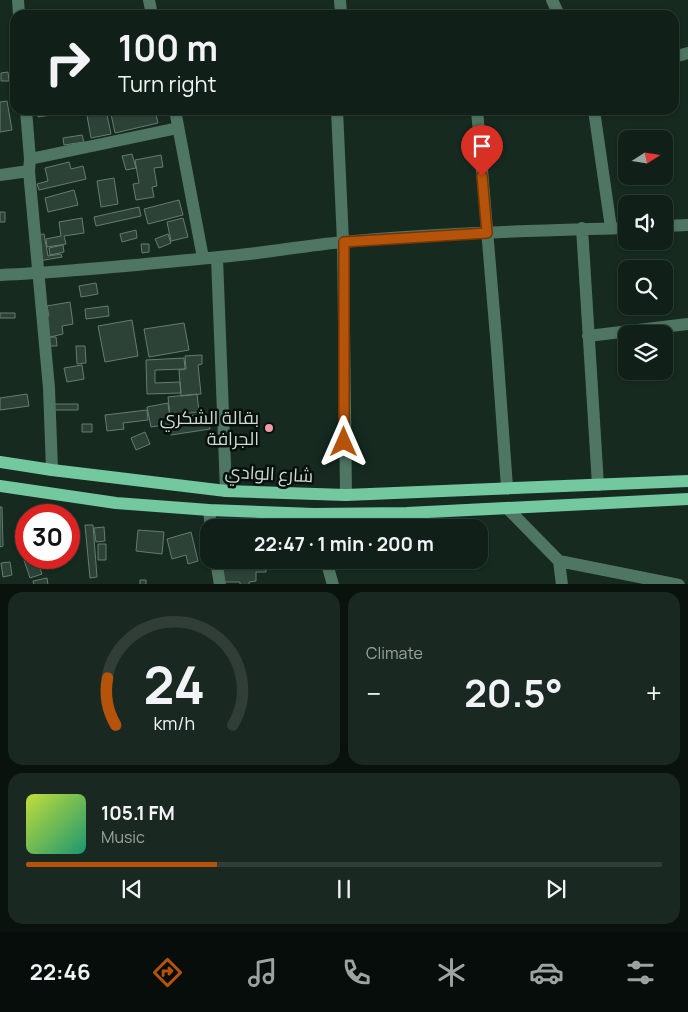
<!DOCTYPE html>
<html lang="en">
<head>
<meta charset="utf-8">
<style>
  :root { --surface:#102018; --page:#192821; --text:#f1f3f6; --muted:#9ca3a2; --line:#303e37; --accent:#b45309 }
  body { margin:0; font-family:Manrope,Cairo,sans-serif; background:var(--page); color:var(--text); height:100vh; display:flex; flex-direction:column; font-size:19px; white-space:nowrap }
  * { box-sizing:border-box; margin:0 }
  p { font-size:16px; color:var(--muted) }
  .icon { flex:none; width:28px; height:28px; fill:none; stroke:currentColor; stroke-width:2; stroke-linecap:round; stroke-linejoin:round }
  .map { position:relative; height:584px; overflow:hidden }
  .panel { display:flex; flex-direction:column; gap:8px; padding:8px; background:#09120d; flex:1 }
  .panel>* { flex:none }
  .hud { position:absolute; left:10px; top:10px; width:669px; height:105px; border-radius:15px; box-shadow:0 1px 4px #0004,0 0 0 1px var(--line); background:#102018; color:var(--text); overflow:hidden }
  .needle { width:32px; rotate:78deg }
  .tools { position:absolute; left:618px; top:130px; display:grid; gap:10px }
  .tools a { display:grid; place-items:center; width:55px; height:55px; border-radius:10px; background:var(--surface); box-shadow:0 1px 4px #0004,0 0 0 1px var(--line); font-size:25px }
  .speed { position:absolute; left:15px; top:504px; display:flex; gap:10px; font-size:25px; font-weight:700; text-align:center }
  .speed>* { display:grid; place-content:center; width:65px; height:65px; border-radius:50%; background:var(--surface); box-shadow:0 1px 4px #0004,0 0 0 1px var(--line); line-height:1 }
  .speed .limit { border:8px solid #d22; background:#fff; color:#111 }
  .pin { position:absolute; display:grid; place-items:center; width:42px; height:42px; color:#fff; margin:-51px -21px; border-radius:50% 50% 50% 0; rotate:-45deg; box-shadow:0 0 5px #0007 }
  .pin .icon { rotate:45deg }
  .me { position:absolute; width:55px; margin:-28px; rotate:0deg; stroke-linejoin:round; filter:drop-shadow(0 0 4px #0008) }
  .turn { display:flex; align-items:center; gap:18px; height:105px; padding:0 25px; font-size:22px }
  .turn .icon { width:65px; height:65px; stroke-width:2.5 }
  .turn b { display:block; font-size:35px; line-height:42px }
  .big { font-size:38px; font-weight:700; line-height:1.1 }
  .panel .widget { flex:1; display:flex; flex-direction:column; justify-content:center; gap:8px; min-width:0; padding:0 18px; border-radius:15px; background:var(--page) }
  .panel .dial { align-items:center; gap:0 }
  .dial svg { height:130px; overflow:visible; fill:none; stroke:var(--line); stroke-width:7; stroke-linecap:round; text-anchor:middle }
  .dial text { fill:var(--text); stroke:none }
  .song { display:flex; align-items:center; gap:15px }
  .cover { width:60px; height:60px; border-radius:8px; background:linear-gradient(135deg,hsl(70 70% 55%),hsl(160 70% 35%)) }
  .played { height:5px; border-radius:2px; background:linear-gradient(90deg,var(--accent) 30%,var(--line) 30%) }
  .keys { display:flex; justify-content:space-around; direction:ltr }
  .heat { display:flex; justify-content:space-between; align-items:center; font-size:28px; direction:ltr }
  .panel .tiles { flex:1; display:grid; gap:8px; grid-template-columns:1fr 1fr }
  .widget:last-child { grid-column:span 2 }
  .trip { position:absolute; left:200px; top:519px; width:288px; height:50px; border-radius:15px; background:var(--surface); box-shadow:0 1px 4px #0004,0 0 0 1px var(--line); font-weight:700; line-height:50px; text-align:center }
  .tabs { display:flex; height:80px; justify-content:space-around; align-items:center; background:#060d0a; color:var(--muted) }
  .tabs .icon { width:35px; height:35px }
  .tabs .active { color:var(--accent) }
  .tabs b { font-size:22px; color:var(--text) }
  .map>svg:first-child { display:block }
  .building { fill:#2d4237; stroke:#667c71 }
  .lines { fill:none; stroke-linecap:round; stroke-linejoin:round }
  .minor { stroke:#4f7663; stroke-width:12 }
  .major { stroke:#73c8a0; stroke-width:12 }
  .route-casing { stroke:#753606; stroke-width:12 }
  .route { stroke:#b45309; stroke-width:9 }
  .poi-dot { fill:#f39aa7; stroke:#08100c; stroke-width:2 }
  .labels { text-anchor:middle; stroke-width:5; stroke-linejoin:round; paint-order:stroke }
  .poi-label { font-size:18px; fill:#cddad3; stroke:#08100c; text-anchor:end }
  .street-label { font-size:18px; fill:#cddad3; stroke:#08100c }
</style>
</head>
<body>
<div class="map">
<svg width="688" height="585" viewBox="0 0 688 585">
  <rect width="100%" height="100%" fill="#162a20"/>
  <path class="building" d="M8,72L9,81H1V73Z
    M7,101L12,130L0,132V102Z
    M37,110H51L52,115L38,117Z
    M86,110H106L111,134L91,138Z
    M129,110H155L158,123L115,133L111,114Z
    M82,135L84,142L64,145L63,138Z
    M132,154L136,168L126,170L122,156Z
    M161,155L163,167L154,168L157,186L152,187L154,197L136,200L133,184L139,183L135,160Z
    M69,162L71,169L83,166L86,179L39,190L37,184L48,181L45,168Z
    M114,178L118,204L101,207L97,181Z
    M74,190L78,205L48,212L45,198Z
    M179,200L183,215L148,224L144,209Z
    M139,207L141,216L96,226L94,217Z
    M0,212H5V222H0Z
    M82,218L84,233L64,236L66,244L47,247L46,239L61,236L59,222Z
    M183,218L188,237L171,241L167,222Z
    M136,230L137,238L122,242L120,234Z
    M44,234L48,256L61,254L62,257L39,261L35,235Z
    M168,234L171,243L159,248L155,239Z
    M141,244H149V252L142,253Z
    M63,245L64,252L50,255L49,248Z
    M96,283L98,294L81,297L79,286Z
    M70,302L73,324L62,326L63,334L50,337L46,317L49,316L47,306Z
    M108,306L109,316L86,319L85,309Z
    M0,313H15V318H0Z
    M132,320L138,356L105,362L98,326Z
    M184,323L189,350L149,357L144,329Z
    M48,337H56L57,346H49Z
    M76,346H85L86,363L77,364Z
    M202,355V364L198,365L201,394L181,396L179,370L186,369L185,356Z
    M184,358L185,369L155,370V383L180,382L181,393L147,394L146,360Z
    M82,365L84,379L67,382L64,368Z
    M27,394L29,406L0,410V398Z
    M197,394L199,412L170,415L168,397Z
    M168,403L170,419L207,413L210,429L171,435L170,424L151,427L147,407Z
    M53,404H78V410H52Z
    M147,410L148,420L123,423L124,429L107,431L105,415Z
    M82,424H92V432H82Z
    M145,432L150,444L136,450L131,438Z
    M0,507H2L3,546L0,547Z
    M69,525L73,526L71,534H69Z
    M85,525H93L97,577L90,578Z
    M104,527L105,541L96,542L94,528Z
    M138,530L164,532L162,554L136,551Z
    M191,532L198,561L188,564L186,555L172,559L167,539Z
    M98,544H106V560H98Z
    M31,558H36L42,574L30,578L24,560Z
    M218,560H266V572H256V581L249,582V585H240V582H219Z
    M10,562L12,575L3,577L1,563Z
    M47,578L48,585H34L33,581Z
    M140,580H146V585H140Z"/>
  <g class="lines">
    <path class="minor" d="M18,0L19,15
      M149,0L152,15
      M340,0L341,15
      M552,0L559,15
      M674,57L688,53
      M26,110L30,159L29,171L49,388L52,470
      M175,110L203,258
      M337,110L343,242L346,495
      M477,110L497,349L507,487
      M594,110L611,228
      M30,159L178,128
      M0,175L29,171
      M664,226L688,225
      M582,228L598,485
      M217,258L226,491
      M0,275C73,272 146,264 219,257C260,254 301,246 343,242C437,233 532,231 626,228
      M588,336L688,324
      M507,508L559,561L679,585
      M209,510L211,528
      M314,514L317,528
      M216,560L220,585
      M326,560L333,585
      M559,561L562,585"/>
    <path class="major" d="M0,462L52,470L226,491L346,495L688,481
      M0,486L116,503L209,510L314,514L407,513L688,499"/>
  </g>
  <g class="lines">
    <g class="route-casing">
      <path id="route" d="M344,442V242L487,233L482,176"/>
    </g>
    <use href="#route" class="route"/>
  </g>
  <circle class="poi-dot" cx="269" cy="428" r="5"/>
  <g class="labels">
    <g class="poi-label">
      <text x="259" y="424">بقالة الشكري<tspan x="259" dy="21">الجرافة</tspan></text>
    </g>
    <g class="street-label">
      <text transform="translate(269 474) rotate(3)" y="6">شارع الوادي</text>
    </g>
  </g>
</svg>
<div class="tools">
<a><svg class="needle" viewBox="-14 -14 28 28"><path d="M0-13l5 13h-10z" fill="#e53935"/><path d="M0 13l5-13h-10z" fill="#9ca3a2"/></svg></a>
<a><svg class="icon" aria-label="sound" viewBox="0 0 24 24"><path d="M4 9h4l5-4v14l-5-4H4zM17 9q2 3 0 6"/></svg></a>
<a><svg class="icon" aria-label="search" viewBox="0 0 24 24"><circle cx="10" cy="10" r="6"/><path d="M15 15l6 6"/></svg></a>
<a><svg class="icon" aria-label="layers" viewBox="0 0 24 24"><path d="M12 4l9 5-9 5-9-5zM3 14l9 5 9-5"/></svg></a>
</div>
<div class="speed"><div class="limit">30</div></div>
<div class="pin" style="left:482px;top:176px;background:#d93025"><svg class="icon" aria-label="arrive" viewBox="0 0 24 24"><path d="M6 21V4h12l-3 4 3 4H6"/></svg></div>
<svg class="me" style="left:344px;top:442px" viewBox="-20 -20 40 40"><path d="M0-17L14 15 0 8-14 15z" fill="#b45309" stroke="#fff" stroke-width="4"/></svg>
<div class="trip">22:47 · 1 min · 200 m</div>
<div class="hud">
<div class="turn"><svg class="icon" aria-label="right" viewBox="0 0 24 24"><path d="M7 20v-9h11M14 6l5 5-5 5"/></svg><div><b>100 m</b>Turn right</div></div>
</div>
</div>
<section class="panel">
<div class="tiles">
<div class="widget dial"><svg viewBox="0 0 100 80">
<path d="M14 69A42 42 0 1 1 86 69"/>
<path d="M14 69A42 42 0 0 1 9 40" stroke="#b45309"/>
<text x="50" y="56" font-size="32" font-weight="700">24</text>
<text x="50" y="72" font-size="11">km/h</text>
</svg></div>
<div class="widget"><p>Climate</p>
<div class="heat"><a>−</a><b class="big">20.5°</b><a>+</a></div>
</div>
<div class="widget">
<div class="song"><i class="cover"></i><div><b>105.1 FM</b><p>Music</p></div></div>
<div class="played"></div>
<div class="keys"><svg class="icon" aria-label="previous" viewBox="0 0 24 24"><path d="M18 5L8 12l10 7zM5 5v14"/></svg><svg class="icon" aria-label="pause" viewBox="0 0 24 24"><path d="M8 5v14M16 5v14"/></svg><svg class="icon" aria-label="next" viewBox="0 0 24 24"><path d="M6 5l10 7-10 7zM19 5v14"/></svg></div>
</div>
</div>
</section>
<nav class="tabs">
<b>22:46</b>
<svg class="icon active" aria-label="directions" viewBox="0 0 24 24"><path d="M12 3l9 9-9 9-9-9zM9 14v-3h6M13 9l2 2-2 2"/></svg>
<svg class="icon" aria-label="music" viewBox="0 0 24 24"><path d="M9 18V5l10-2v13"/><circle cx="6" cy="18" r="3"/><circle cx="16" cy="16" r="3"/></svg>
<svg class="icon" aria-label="phone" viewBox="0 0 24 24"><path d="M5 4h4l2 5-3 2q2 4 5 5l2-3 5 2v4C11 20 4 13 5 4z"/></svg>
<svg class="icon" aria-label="climate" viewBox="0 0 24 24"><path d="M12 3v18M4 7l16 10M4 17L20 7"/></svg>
<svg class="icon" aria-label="car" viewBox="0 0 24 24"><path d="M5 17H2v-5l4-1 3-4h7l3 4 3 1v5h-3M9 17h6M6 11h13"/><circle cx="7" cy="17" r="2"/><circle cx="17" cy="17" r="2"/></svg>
<svg class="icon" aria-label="filters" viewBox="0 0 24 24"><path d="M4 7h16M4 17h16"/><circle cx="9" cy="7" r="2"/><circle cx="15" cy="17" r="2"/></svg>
</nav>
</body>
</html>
